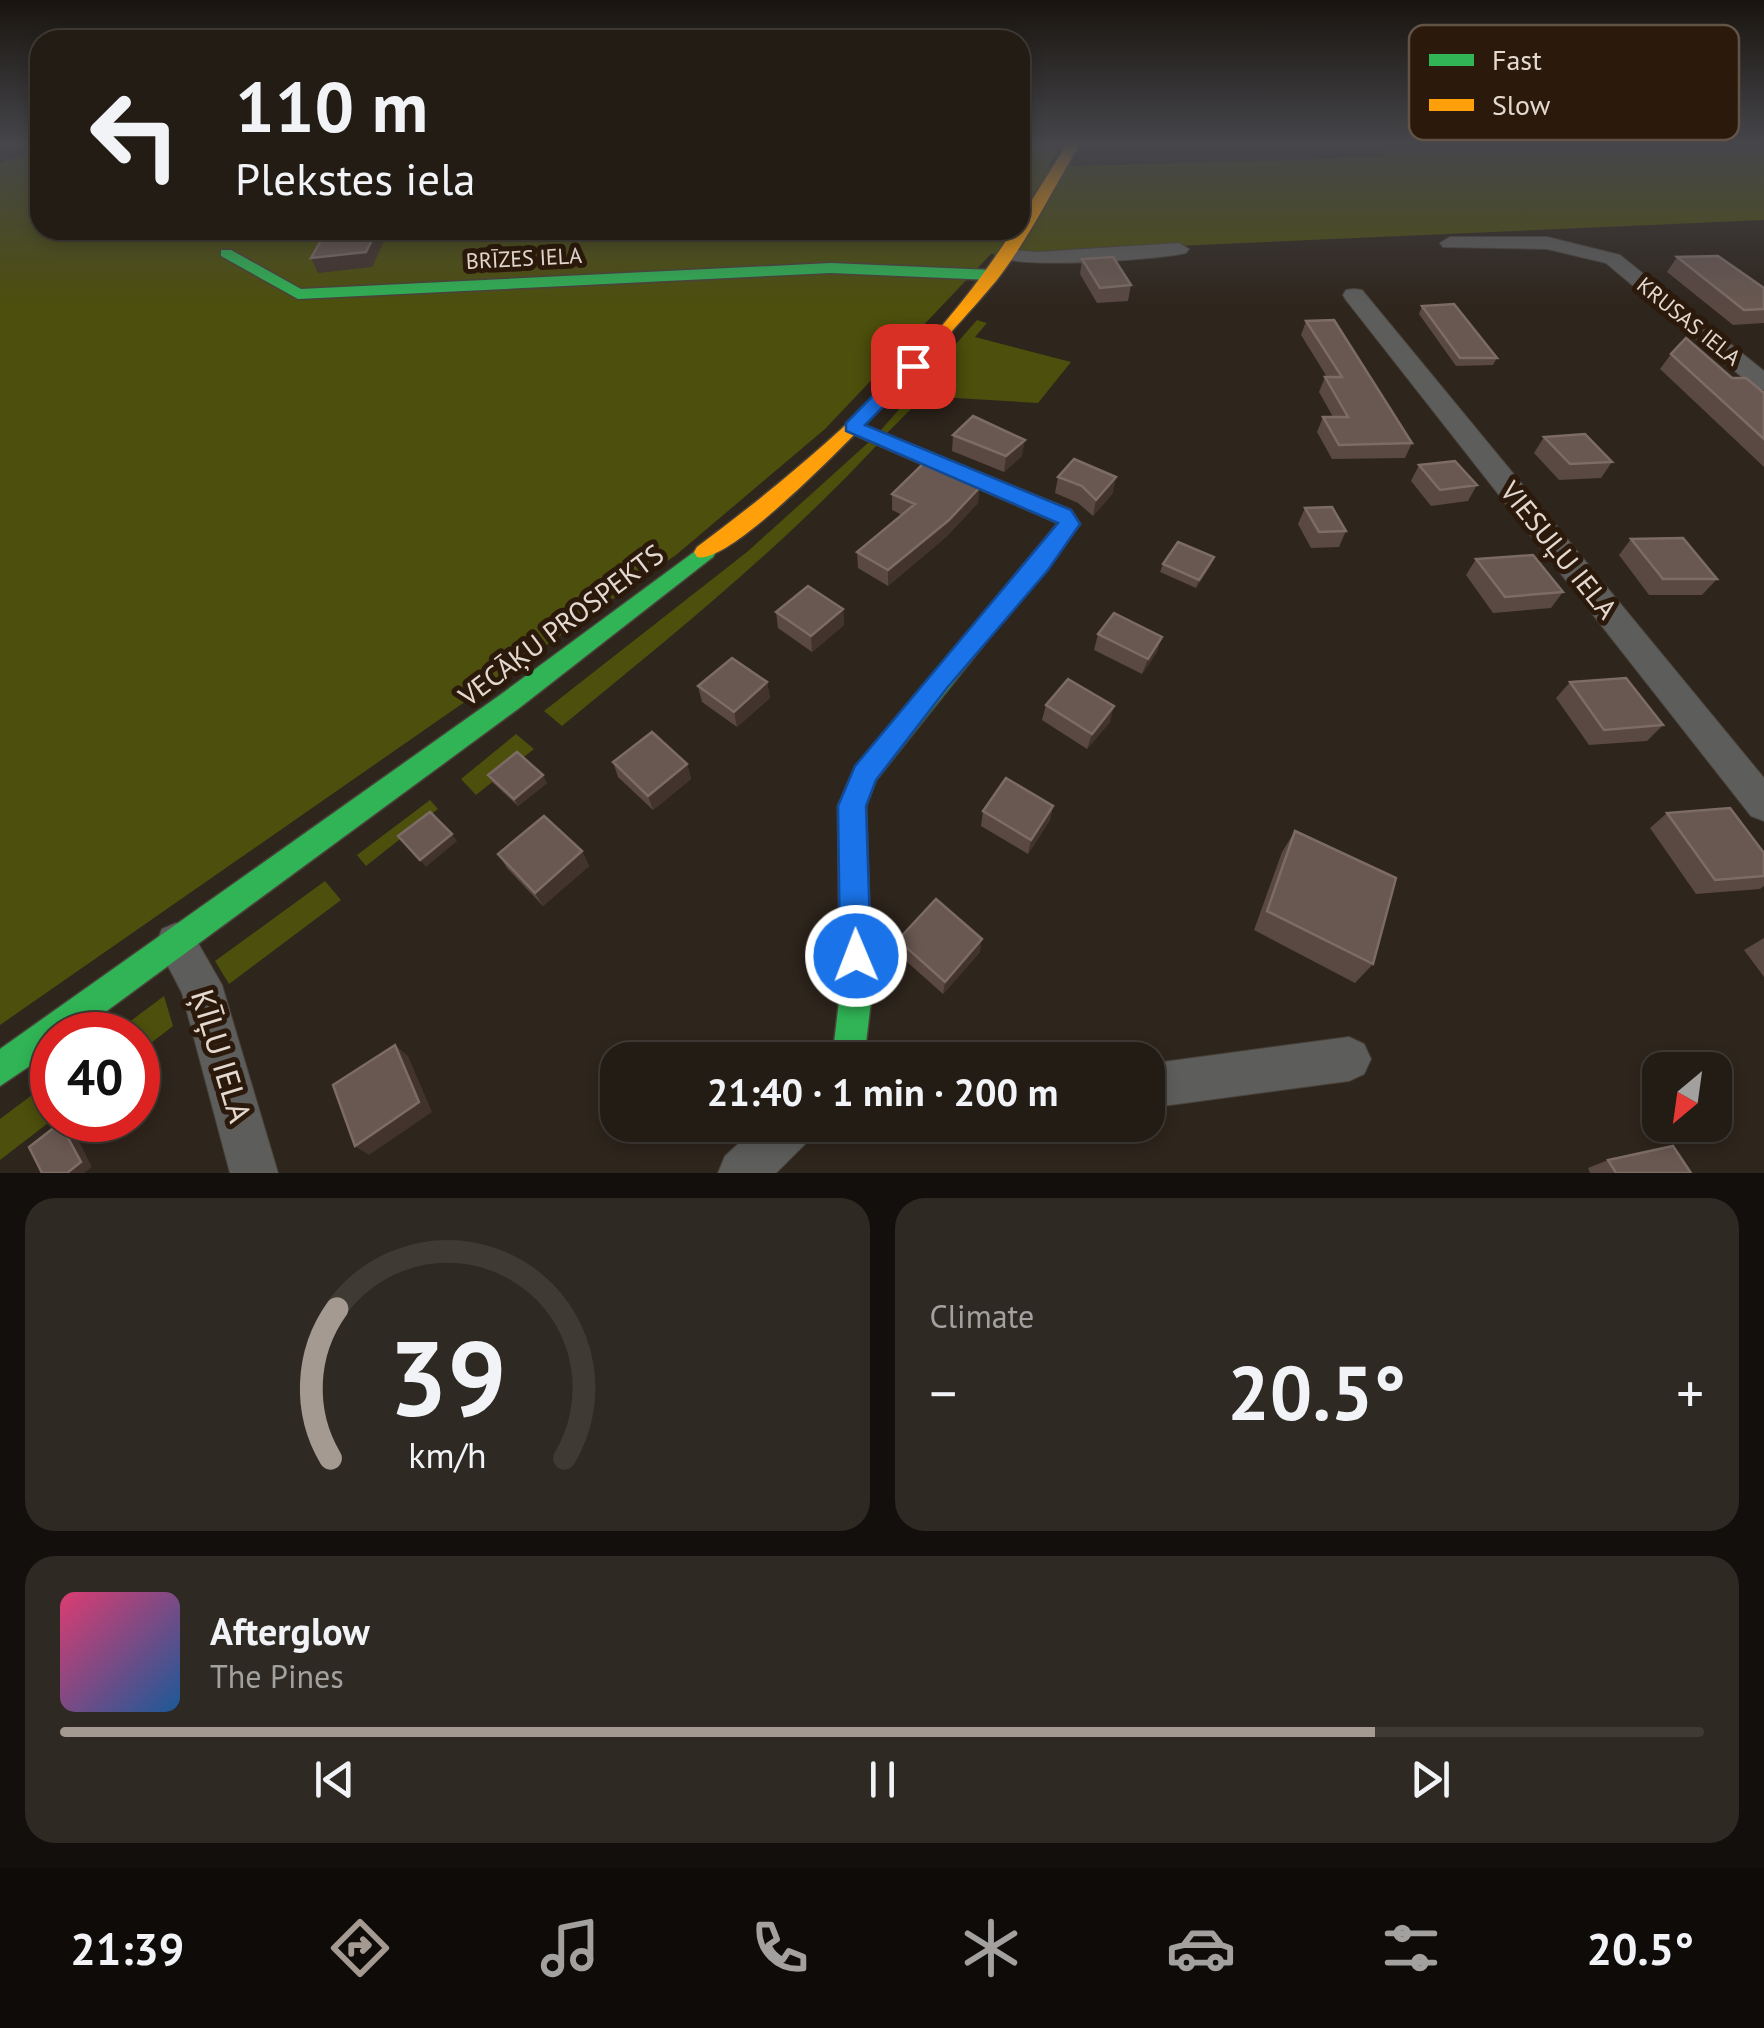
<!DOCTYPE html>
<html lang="en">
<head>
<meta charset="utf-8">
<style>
  :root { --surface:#221c15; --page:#2e2922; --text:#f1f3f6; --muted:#a2a1a0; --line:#3f3a34; --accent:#a49a91 }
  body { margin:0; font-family:"PT Sans",sans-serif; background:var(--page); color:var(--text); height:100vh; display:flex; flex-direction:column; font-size:38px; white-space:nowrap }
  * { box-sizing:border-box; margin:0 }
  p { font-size:32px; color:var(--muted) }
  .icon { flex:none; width:55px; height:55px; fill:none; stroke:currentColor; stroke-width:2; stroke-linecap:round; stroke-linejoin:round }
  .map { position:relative; height:1173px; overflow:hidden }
  .sheet { display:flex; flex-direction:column; gap:25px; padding:25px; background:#130f0c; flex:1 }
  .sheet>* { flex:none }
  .banner { position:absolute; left:30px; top:30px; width:1000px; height:210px; border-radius:30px; box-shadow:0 5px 15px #0003,0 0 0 2px var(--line); background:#221c15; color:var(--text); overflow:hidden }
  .needle { width:65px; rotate:209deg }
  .fabs { position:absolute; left:1642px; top:1052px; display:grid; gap:20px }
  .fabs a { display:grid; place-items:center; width:90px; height:90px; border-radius:20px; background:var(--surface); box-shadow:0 5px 15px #0003,0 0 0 2px var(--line); font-size:50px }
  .speed { position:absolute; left:30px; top:1012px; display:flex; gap:20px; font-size:50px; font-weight:700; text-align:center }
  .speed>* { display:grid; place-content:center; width:130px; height:130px; border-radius:50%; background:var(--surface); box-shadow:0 5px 15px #0003,0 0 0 2px var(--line); line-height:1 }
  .speed .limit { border:15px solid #d22; background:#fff; color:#111 }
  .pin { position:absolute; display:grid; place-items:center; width:85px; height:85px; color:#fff; margin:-42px; border-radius:20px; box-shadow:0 5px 15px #0006 }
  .me { position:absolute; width:110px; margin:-55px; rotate:359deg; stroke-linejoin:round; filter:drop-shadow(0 0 8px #0008) }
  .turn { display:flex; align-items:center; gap:35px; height:210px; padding:0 40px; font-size:45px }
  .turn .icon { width:130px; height:130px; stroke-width:2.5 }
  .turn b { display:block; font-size:70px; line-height:85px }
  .big { font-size:75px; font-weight:800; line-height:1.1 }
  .sheet .card { flex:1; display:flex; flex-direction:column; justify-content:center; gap:15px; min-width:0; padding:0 35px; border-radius:30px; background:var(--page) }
  .sheet .dial { align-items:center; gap:0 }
  .dial svg { height:260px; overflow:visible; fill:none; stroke:var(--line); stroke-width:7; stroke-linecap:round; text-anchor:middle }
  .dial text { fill:var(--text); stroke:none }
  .song { display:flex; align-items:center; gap:30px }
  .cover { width:120px; height:120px; border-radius:15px; background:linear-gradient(135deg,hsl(340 70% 55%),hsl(210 70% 35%)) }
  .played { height:10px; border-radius:5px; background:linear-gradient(90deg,var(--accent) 80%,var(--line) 80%) }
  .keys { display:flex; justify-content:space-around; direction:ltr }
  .heat { display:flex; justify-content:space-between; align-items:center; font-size:55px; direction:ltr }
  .sheet .tiles { flex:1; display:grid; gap:25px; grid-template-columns:1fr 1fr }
  .card:last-child { grid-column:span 2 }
  .trip { position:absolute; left:600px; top:1042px; width:565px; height:100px; border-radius:30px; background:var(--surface); box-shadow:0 5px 15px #0003,0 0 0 2px var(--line); font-weight:800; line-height:100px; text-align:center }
  .tabs { display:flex; height:160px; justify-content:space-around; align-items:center; background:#0e0b08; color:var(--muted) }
  .tabs .icon { width:70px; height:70px }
  .tabs .current { color:var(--accent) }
  .tabs b { font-size:45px; color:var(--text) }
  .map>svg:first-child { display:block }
  .green { fill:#4d4f0c }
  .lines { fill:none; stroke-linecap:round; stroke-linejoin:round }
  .street-casing { stroke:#49423a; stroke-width:2 }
  .fast-casing { stroke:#49423a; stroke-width:3 }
  .slow-casing { stroke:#49423a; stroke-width:3 }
  .street { fill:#5d5d5c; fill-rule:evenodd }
  .fast { fill:#30b455; fill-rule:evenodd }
  .slow { fill:#ff9f0a; fill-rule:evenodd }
  .wall { fill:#5a4842 }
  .shaded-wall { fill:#42332c }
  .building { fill:#695851; stroke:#7c6c65; stroke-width:2.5 }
  .route { fill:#1a73e8; stroke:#114b97; stroke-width:2.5 }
  .labels { text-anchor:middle; stroke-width:10; stroke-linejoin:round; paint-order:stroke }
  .far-street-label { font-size:22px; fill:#e4d9d0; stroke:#2b1a0c }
  .street-label { font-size:28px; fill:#e4d9d0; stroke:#2b1a0c }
  .near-street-label { font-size:32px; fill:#e4d9d0; stroke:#2b1a0c }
  .key { fill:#2b1a0c; stroke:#625347; stroke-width:2.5 }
  .key-label { font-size:28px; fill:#e4d9d0 }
</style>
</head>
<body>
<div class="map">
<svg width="1764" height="1173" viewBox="0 0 1764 1173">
  <rect width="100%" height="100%" fill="#2e251c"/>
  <path class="green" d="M1020,144H1062L1048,167L1386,157L1375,144H1764V220L991,254L825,429L676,555L0,1025V163L40,149V230H1020Z
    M977,320L987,323L975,337L1071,362L1038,403L924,396L887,433L881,430Z
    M869,442L877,445C781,548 671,637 562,726L544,711L747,552Z
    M516,734L534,749L476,795L461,779Z
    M430,800L438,809L366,866L357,855Z
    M325,881L341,900L229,984L215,961Z
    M164,996L173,1026L138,1053V1035H112Z
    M52,1080V1120L0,1160V1119Z"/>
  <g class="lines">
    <g class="street-casing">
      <path id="street" d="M1020,144H1062L1054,149L1020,150Z
        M1450,237H1547L1620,255L1764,371V390L1755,388L1606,263L1547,249L1443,247L1440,243Z
        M1179,243L1189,249L1186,253C1158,260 1013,270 995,255L1005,249L1037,252Z
        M1354,289L1362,290L1764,778V821L1751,816L1346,300L1343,295L1346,290Z
        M176,923L190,929L222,985L278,1173H230L182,993L156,943L162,929Z
        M1349,1037L1364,1044L1371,1059L1364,1074L1349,1081L1148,1108V1064Z
        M759,1125H815L808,1141L776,1173H718L725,1156Z"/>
    </g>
    <g class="fast-casing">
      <path id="fast" d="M221,250H231L301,289L831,263L992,270L1000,275L992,280L831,273L298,299L221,256Z
        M853,421L1071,510L1080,524L876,780L866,806L872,993L864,1060H832L840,993L838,806L852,774L1058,523L846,431L843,427Z
        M705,544L713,547L716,552L713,557L518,709L74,1035H52V1051L0,1086V1049L500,695Z"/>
    </g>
    <g class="slow-casing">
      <path id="slow" d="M1067,144H1080C1053,189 1028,240 996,281C961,323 740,570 697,557L694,552L697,547C815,459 934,355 1013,230H1020V219Z"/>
    </g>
    <use href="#street" class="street"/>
    <use href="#fast" class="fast"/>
    <use href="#slow" class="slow"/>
  </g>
  <path class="wall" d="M1677,257L1764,288V323L1733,325L1667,272Z
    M1082,259L1131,285L1128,301L1097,303L1080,274Z
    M1422,306L1497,358L1493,365L1456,366L1419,314Z
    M1306,321L1412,443L1405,458L1332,459L1317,432L1323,417H1333L1319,392L1325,377H1327L1301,335Z
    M1671,354L1732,378L1764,393V467L1660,369Z
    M953,435L1022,456L1004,472L952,451Z
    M1544,437L1612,462L1601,478L1559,480L1534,453Z
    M1419,465L1477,485L1468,501L1431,506L1411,481Z
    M1058,477L1113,493L1093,516L1078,503L1055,493Z
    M979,487L978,503L947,536L888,586L858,568L857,552L902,515L892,510V494Z
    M1305,508L1346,531L1339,547L1311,548L1298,524Z
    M1631,539L1717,579L1702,595H1649L1619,555Z
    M1214,557L1211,565L1196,588L1160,572L1163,564Z
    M1476,559L1563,592L1551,608L1493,613L1466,575Z
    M843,609L844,625L812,652L778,628L776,612Z
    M1098,634L1157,652L1142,674L1094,650Z
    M767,682L770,698L737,727L702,702L698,686Z
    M1570,682L1663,725L1647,741L1589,745L1556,698Z
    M1046,705L1110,722L1087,749L1042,720Z
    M613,762L687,764L691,779L653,810L618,777Z
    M488,775L547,783L518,806L492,782Z
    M1053,806L1050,820L1028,854L981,826L983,811Z
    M1667,813L1764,853V886L1760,889L1696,894L1650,828Z
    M1295,831L1373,964L1355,983L1254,930L1282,852Z
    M582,851L589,866L543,906L507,868L498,854Z
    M1764,938V977L1744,950Z
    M898,940L980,952L943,994L897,953Z
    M1608,1160L1691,1173H1590L1588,1168Z"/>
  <path class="shaded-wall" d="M377,230H382L385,239L372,267L318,273L311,258Z
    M1025,440L1022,456L1004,472L1006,456Z
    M1116,477L1113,493L1093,516L1096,500Z
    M980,481L978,503L947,536L888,586V570Z
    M1214,557L1211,565L1196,588L1199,580Z
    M843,609L844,625L812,652L811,636Z
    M1162,637L1157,652L1142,674L1148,659Z
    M767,682L770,698L737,727L734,712Z
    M1114,706L1110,722L1087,749L1092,734Z
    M687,764L691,779L653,810L648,796Z
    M543,775L547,783L518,806L514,799Z
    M1053,806L1050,820L1028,854L1031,840Z
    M452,834L457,841L426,867L420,860Z
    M582,851L589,866L543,906L535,893Z
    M982,939L980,952L943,994L945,982Z
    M395,1045L408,1056L432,1112L369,1155L355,1146Z
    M60,1123L72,1128L92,1167L84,1173H67Z"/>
  <path class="building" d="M327,230H377L366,252L311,258Z
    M1718,256L1764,288V309L1744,310L1677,257Z
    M1113,257L1131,285L1100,288L1082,259Z
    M1454,304L1497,358H1460L1422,306Z
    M1334,320L1412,443L1339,445L1323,417H1348L1325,377H1342L1306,321Z
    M1686,338L1732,378H1746L1764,393V439L1671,354Z
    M973,416L1025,440L1006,456L953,435Z
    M1585,434L1612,462L1570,464L1544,437Z
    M928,459L980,481L975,485L980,487L949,520L888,570L857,552L915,504L892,494Z
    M1074,459L1116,477L1096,500L1082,486L1058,477Z
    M1455,461L1477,485L1440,490L1419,465Z
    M1332,507L1346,531L1319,532L1305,508Z
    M1683,538L1717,579H1663L1631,539Z
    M1178,542L1214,557L1199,580L1163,564Z
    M1533,555L1563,592L1505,597L1476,559Z
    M808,586L843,609L811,636L776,612Z
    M1114,613L1162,637L1148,659L1098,634Z
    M732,658L767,682L734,712L698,686Z
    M1626,678L1663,725L1604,730L1570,682Z
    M1068,679L1114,706L1092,734L1046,705Z
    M652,732L687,764L648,796L613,762Z
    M517,752L543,775L514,799L488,775Z
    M1006,778L1053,806L1031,840L983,811Z
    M1730,808L1764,853V876L1715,880L1667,813Z
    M430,812L452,834L420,860L398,836Z
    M544,816L582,851L535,893L498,854Z
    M1295,831L1396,878L1373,964L1267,911Z
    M936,899L982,939L945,982L898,940Z
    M395,1045L419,1102L355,1146L333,1085Z
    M60,1123L81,1162L67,1173H42L29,1147Z
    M1673,1146L1691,1173H1616L1608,1160Z"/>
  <linearGradient id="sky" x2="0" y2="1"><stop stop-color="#19140f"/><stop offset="0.47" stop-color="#46464b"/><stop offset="1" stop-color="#46464b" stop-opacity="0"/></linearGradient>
  <rect width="1764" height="308" fill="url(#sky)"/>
  <path class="route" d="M913,361L922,366L919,370L865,425L1071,510L1080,524L1048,570L947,688L876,780L866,806L871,956L866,967L856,971L845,967L840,956L838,806L855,766L1058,523L846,431V423L906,362Z"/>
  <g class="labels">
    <g class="far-street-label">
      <text transform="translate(524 258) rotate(-3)" y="8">BRĪZES IELA</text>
      <text transform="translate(1689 321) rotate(39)" y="8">KRUSAS IELA</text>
    </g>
    <g class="street-label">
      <text transform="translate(1559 550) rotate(51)" y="10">VIESUĻU IELA</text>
      <text transform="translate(561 625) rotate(-37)" y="10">VECĀĶU PROSPEKTS</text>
    </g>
    <g class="near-street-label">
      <text transform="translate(221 1056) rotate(73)" y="11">ĶĪĻU IELA</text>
    </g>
  </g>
  <rect x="1409" y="25" width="330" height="115" rx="15" class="key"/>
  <rect x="1429" y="54" width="45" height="12" fill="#30b455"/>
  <rect x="1429" y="99" width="45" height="12" fill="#ff9f0a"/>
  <g class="key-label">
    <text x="1492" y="70">Fast</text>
    <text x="1492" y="115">Slow</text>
  </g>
</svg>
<div class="fabs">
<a><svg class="needle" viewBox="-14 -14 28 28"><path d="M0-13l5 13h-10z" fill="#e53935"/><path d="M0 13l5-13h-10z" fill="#a2a1a0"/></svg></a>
</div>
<div class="speed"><div class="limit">40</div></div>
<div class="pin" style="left:913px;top:366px;background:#d93025"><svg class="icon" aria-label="arrive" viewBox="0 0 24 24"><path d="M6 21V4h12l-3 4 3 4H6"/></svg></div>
<svg class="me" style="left:856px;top:956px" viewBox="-20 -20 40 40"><circle r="17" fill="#1a73e8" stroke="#fff" stroke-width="3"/><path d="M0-11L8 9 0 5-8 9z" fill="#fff"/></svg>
<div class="trip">21:40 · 1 min · 200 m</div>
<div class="banner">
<div class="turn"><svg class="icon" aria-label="left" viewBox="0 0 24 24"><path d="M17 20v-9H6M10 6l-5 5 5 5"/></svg><div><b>110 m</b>Plekstes iela</div></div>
</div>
</div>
<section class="sheet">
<div class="tiles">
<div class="card dial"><svg viewBox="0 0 100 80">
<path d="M14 69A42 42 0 1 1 86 69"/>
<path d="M14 69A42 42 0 0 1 16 23" stroke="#a49a91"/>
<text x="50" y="56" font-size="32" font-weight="700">39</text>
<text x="50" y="72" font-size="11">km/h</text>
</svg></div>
<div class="card"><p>Climate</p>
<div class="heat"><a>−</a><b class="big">20.5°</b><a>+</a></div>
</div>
<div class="card">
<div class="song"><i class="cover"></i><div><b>Afterglow</b><p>The Pines</p></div></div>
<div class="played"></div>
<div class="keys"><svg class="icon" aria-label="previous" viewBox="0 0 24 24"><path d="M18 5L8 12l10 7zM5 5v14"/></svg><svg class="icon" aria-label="pause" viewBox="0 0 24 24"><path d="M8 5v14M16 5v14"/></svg><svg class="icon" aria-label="next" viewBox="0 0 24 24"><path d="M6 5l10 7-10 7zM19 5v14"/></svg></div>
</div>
</div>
</section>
<nav class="tabs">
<b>21:39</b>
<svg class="icon current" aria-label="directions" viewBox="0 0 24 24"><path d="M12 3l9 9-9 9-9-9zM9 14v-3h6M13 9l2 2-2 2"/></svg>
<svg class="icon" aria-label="music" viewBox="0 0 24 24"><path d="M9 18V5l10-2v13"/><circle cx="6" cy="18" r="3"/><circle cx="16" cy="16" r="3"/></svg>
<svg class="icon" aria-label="phone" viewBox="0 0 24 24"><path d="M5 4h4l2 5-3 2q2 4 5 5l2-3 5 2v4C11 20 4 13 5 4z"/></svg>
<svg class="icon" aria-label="climate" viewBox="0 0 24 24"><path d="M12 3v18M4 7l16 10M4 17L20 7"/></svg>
<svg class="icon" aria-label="car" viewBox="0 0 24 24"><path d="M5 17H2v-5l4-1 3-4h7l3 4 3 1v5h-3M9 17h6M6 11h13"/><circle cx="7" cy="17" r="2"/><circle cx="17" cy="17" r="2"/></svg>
<svg class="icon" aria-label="filters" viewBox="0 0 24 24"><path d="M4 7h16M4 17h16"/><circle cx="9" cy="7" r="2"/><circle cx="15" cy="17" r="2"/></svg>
<b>20.5°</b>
</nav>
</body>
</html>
